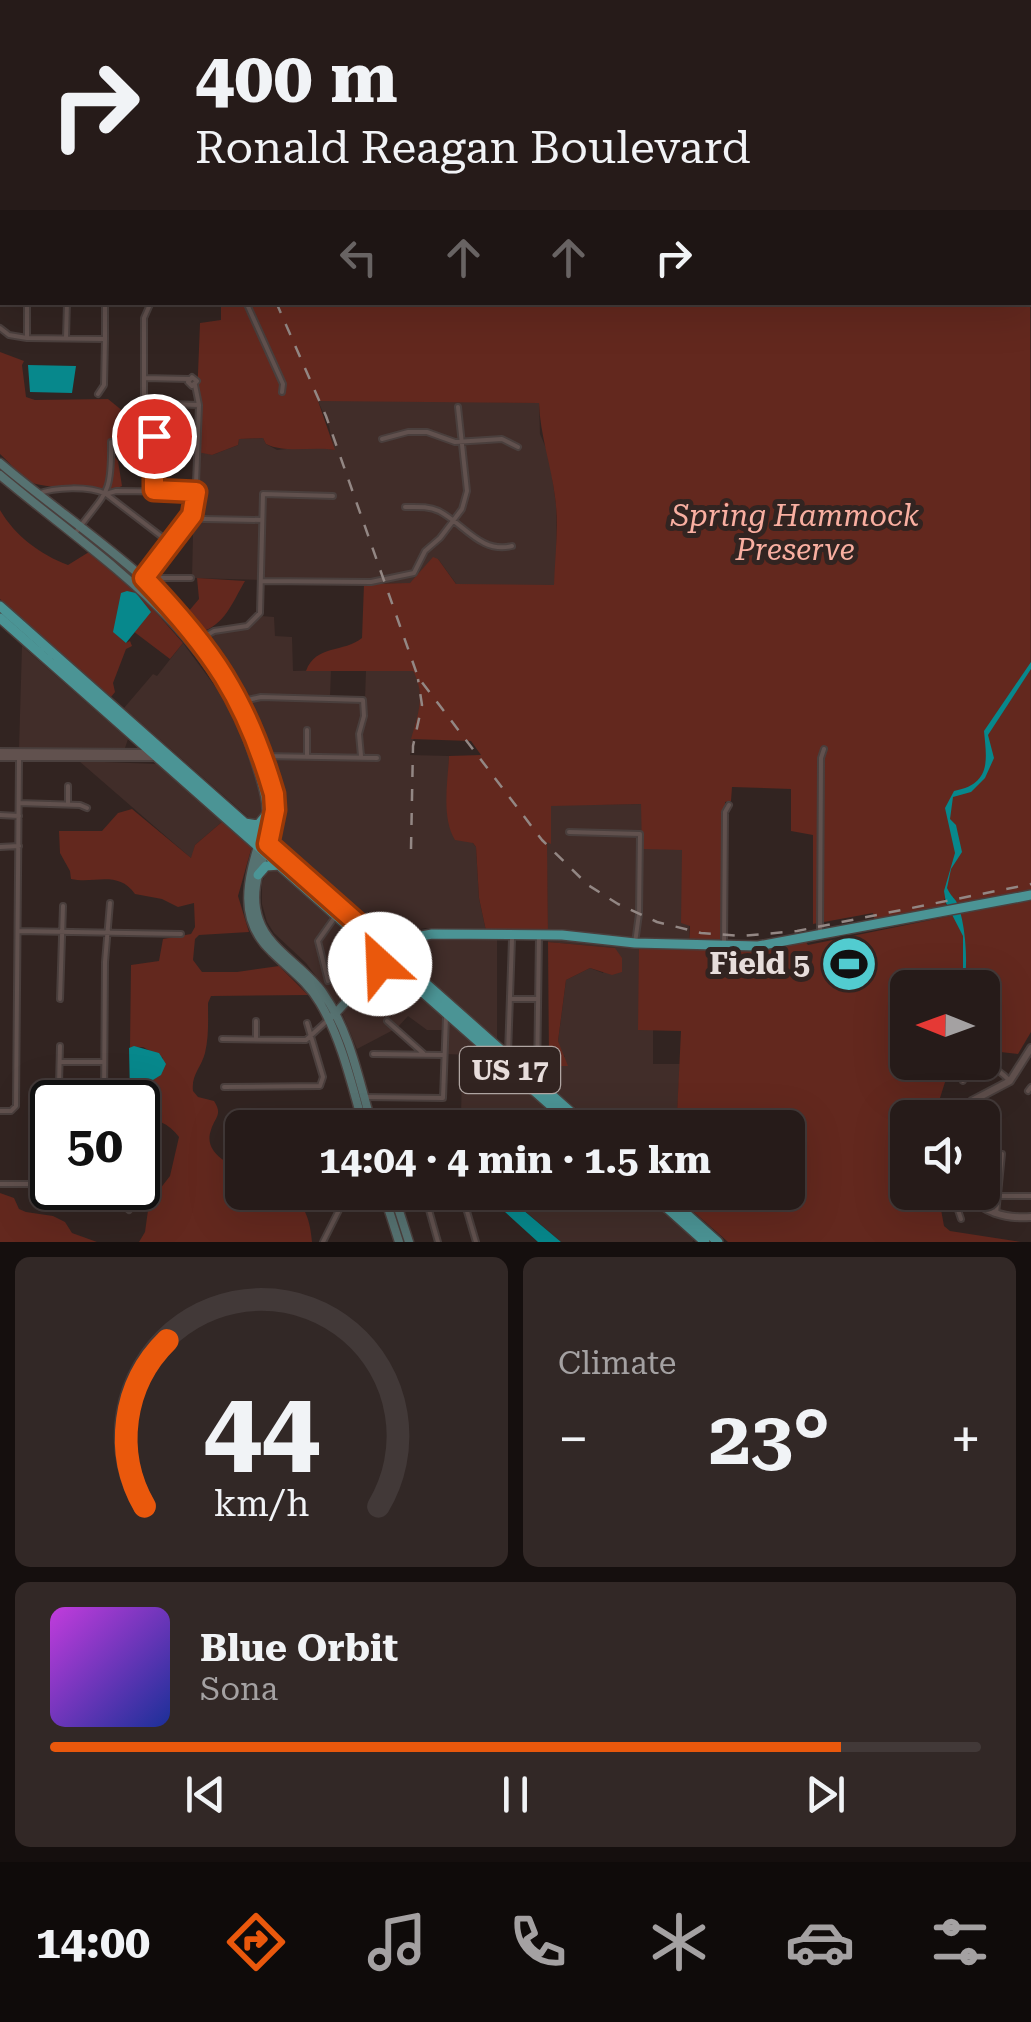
<!DOCTYPE html>
<html lang="en">
<head>
<meta charset="utf-8">
<style>
  :root { --surface:#261b19; --page:#322826; --text:#f1f3f6; --muted:#a4a1a2; --line:#423938; --accent:#ea580c }
  body { margin:0; font-family:"Roboto Serif",serif; background:var(--page); color:var(--text); height:100vh; display:flex; flex-direction:column; font-size:38px; white-space:nowrap }
  * { box-sizing:border-box; margin:0 }
  p { font-size:32px; color:var(--muted) }
  .icon { flex:none; width:55px; height:55px; fill:none; stroke:currentColor; stroke-width:2; stroke-linecap:round; stroke-linejoin:round }
  .map { position:relative; height:1242px; overflow:hidden }
  .drawer { display:flex; flex-direction:column; gap:15px; padding:15px; background:#150f0e; flex:1 }
  .drawer>* { flex:none }
  .top-card { position:absolute; left:0px; top:0px; width:1032px; height:305px; box-shadow:0 10px 40px #0002,0 0 0 2px var(--line); background:#261b19; color:var(--text); overflow:hidden }
  .needle { width:65px; rotate:271deg }
  .tools { position:absolute; left:890px; top:970px; display:grid; gap:20px }
  .tools a { display:grid; place-items:center; width:110px; height:110px; border-radius:15px; background:var(--surface); box-shadow:0 10px 40px #0002,0 0 0 2px var(--line); font-size:50px }
  .speed { position:absolute; left:30px; top:1080px; display:flex; gap:20px; font-size:50px; font-weight:700; text-align:center }
  .speed>* { display:grid; place-content:center; width:130px; height:130px; border-radius:50%; background:var(--surface); box-shadow:0 10px 40px #0002,0 0 0 2px var(--line); line-height:1 }
  .speed .limit { border:5px solid #111; border-radius:15px; background:#fff; color:#111 }
  .pin { position:absolute; display:grid; place-items:center; width:85px; height:85px; color:#fff; margin:-42px; border:5px solid #fff; border-radius:50%; box-shadow:0 2px 10px #0007 }
  .me { position:absolute; width:110px; margin:-55px; rotate:335deg; stroke-linejoin:round; filter:drop-shadow(0 0 8px #0008) }
  .turn { display:flex; align-items:center; gap:35px; height:210px; padding:0 30px; font-size:45px }
  .turn .icon { width:130px; height:130px; stroke-width:2.5 }
  .turn b { display:block; font-size:70px; line-height:85px }
  .lanes { display:flex; align-items:center; height:95px; padding:0 30px; background:#0003; justify-content:center; gap:50px; direction:ltr }
  .lanes .off { opacity:.35 }
  .big { font-size:75px; font-weight:700; line-height:1.1 }
  .drawer .widget { flex:1; display:flex; flex-direction:column; justify-content:center; gap:15px; min-width:0; padding:0 35px; border-radius:15px; background:var(--page) }
  .drawer .dial { align-items:center; gap:0 }
  .dial svg { height:260px; overflow:visible; fill:none; stroke:var(--line); stroke-width:7; stroke-linecap:round; text-anchor:middle }
  .dial text { fill:var(--text); stroke:none }
  .song { display:flex; align-items:center; gap:30px }
  .cover { width:120px; height:120px; border-radius:15px; background:linear-gradient(135deg,hsl(290 70% 55%),hsl(230 70% 35%)) }
  .played { height:10px; border-radius:5px; background:linear-gradient(90deg,var(--accent) 85%,var(--line) 85%) }
  .keys { display:flex; justify-content:space-around; direction:ltr }
  .heat { display:flex; justify-content:space-between; align-items:center; font-size:55px; direction:ltr }
  .drawer .tiles { flex:1; display:grid; gap:15px; grid-template-columns:1fr 1fr }
  .widget:last-child { grid-column:span 2 }
  .trip { position:absolute; left:225px; top:1110px; width:580px; height:100px; border-radius:15px; background:var(--surface); box-shadow:0 10px 40px #0002,0 0 0 2px var(--line); font-weight:700; line-height:100px; text-align:center }
  .tabs { display:flex; height:160px; justify-content:space-around; align-items:center; background:#0f0b0a; color:var(--muted) }
  .tabs .icon { width:70px; height:70px }
  .tabs .selected { color:var(--accent) }
  .tabs b { font-size:45px; color:var(--text) }
  .map>svg:first-child { display:block }
  .built { fill:#412d29 }
  .green { fill:#63281e }
  .water { fill:#07888c }
  .lines { fill:none; stroke-linecap:round; stroke-linejoin:round }
  .minor-casing { stroke:#4a3f3d; stroke-width:8 }
  .tertiary-casing { stroke:#4a3f3d; stroke-width:10 }
  .secondary-casing { stroke:#4a3f3d; stroke-width:11 }
  .primary-casing { stroke:#4a3f3d; stroke-width:12 }
  .minor { stroke:#61514e; stroke-width:4 }
  .tertiary { stroke:#61514e; stroke-width:6 }
  .secondary { stroke:#567271; stroke-width:8 }
  .primary { stroke:#4b9495; stroke-width:9 }
  .rail { stroke:#938784; stroke-width:2.5; stroke-dasharray:12 12; stroke-linecap:butt }
  .route-casing { stroke:#983908; stroke-width:25 }
  .route { stroke:#ea580c; stroke-width:18 }
  .labels { text-anchor:middle; stroke-width:10; stroke-linejoin:round; paint-order:stroke }
  .shield { fill:#322421; stroke:#b1a6a3; stroke-width:2.5 }
  .shield-label { font-size:28px; font-weight:bold; fill:#e7dddb }
  .park-label { font-size:30px; font-style:italic; fill:#f9afa1; stroke:#322421 }
  .poi-label { font-size:30px; font-weight:bold; fill:#e7dddb; stroke:#322421; text-anchor:end }
</style>
</head>
<body>
<div class="map">
<svg width="1031" height="1242" viewBox="0 0 1031 1242">
  <rect width="100%" height="100%" fill="#322421"/>
  <path class="built" d="M350,399L539,403L540,434L549,455L556,504L557,569L554,588L457,585L438,559L409,584L192,578L195,450L212,455L238,445L239,439L263,438L266,444L277,450L313,446L334,450L329,426L318,401Z
    M261,616L274,617L275,636L292,637L293,671L331,670L330,698L365,699L366,670L413,671L419,681L421,706L410,755L449,756L448,812L476,847L479,898L486,931L425,928L402,933L389,941L382,940L274,840L279,797L259,723L233,671L209,641L217,631L250,626Z
    M183,643L220,693L237,722L259,783L262,815L256,824L124,708L153,674L157,676Z
    M22,646L128,739L125,748L121,751L19,749Z
    M79,761L157,764L223,821L195,845L192,859Z
    M644,804L691,850L689,944L548,933L546,805Z
    M274,865L377,956L376,962L342,1002L336,1003L306,963L274,933L267,922L262,904V883L266,872Z
    M548,936L639,945V1030H653V1064H680L677,1115L640,1116L639,1127H598L543,1080L549,1061L556,1066L565,1056L560,1054L558,1041L566,980L590,968L603,973L615,948L548,942Z
    M422,939H497V1039L403,957V946Z
    M388,966L495,1064L567,1127H465V1118L461,1115L462,1069H470L478,1055L441,1054L442,1030H427L408,1016L397,1028L357,1049L342,1013L383,968Z
    M504,1193H641L695,1239L692,1242H561Z"/>
  <path class="green" d="M563,0H990L991,2H563Z
    M1030,29L1031,893L959,908L953,897L944,899L948,910L875,924L873,913L813,924V835L791,831V789L732,787L731,801L725,802L724,945L689,943L690,926L681,923L682,850L642,849L641,804L551,806V844L547,842L548,933L486,931L479,898L476,847L473,843L455,840C441,817 448,781 449,756L481,755L471,741L411,739C418,715 426,694 413,671H306C316,644 344,653 362,638L364,584L410,583L433,557L438,559L456,584L554,585C555,557 559,525 555,497C551,464 540,435 539,403L318,401L335,450C312,446 287,454 266,444L263,438L239,439L238,445L212,455L188,450L173,435L131,436L110,443L109,450L118,461L122,486C108,495 54,488 36,484C24,481 10,463 0,454V352L24,361L22,365L26,397L35,400L108,399L124,412L120,420L128,425L181,422L196,432L201,423L197,399L200,323L221,320V303L1030,302Z
    M0,510C15,536 41,555 68,565L89,552L138,592L183,643L170,659L133,631L142,623L141,600L121,593L126,643L130,641L132,646L126,649L113,683L115,692L111,697L0,599Z
    M197,578L245,581C233,601 225,626 200,632L188,612L199,599Z
    M132,809L191,858L195,845L223,821L252,846L238,896L249,932L199,935L195,939L193,960L202,972H237L279,966L308,995L211,996L208,1003C208,1019 209,1037 205,1053C201,1068 191,1075 193,1091L198,1097L214,1101C223,1115 215,1117 211,1130C203,1152 228,1164 242,1170V1192L291,1193C306,1208 310,1220 312,1242H139L145,1232L149,1203L170,1176L179,1137C169,1123 155,1118 138,1118V1102H125C130,1089 151,1072 163,1058L143,1047L130,1048L131,965L159,961L163,939L191,934L195,927L194,903L178,907L162,899L135,894C118,870 95,884 71,879L70,871L60,853L59,831H102L118,813Z
    M1031,896V1032L1018,1054L983,1050L982,988H908V1062L951,1063L934,1117L908,1118V1192L938,1193L944,1226L950,1231L1021,1242H728L672,1193L788,1192V1128H637L639,1116L677,1114L681,1031L638,1030L639,945L805,941L808,945L960,914V911Z
    M548,942L615,948L622,958V972L612,975L590,968L566,980L558,1041L568,1066H556L549,1061Z
    M288,1110H301L310,1115L355,1114L359,1127H254L232,1115L279,1114Z
    M0,1193L14,1198L19,1209L26,1212L53,1216L65,1222L72,1233L97,1242H0Z"/>
  <path class="water" d="M28,365L76,366L72,393L30,392Z
    M127,591L136,593L151,612L126,643L113,632L121,593Z
    M1031,662V669L988,735L994,758L985,778L971,792L953,797L950,819L956,825L962,852L951,869L947,888C949,893 953,897 956,901C966,920 969,970 963,987V936L946,903L944,891L955,853L945,808L954,791C991,784 987,761 984,731Z
    M134,1046L159,1053L166,1064L161,1075L130,1094L129,1048Z
    M484,1193H503L561,1242H538Z"/>
  <g class="lines">
    <g class="minor-casing">
      <path id="minor" d="M126,0V2
        M231,2V0
        M273,2V0
        M0,223H2
        M0,290L2,287
        M27,302V338L105,339V302
        M246,302L283,384L282,392
        M0,328L9,335L27,338
        M66,338L67,302
        M192,377L197,381L192,386L188,382Z
        M144,378L189,379
        M98,394L104,385L105,339
        M144,399V318L151,302
        M135,403L199,405
        M155,420L157,405
        M382,439L408,432H427L455,442L502,439L518,447
        M154,490V436
        M37,494C55,487 89,486 106,494L116,491L195,492
        M106,494L170,543
        M405,507C417,507 428,506 439,511C464,524 481,554 512,546
        M204,519L262,520
        M74,535C105,491 112,499 111,442
        M262,581L371,582L414,573L425,551L440,538L462,509L467,491L458,407
        M138,585L195,510L199,405L195,385
        M152,586L160,578H191
        M202,638L214,631L247,626L260,613L263,494L333,496
        M243,701L261,697L363,700L364,716L359,734L361,756
        M263,756L377,758
        M307,756V730
        M19,803L80,805L87,808
        M68,804V786
        M0,815L19,816
        M569,832L640,834L639,914L635,943
        M0,847L19,846
        M18,931L181,934
        M820,932L821,758L824,749
        M724,945L725,812L729,805
        M328,981L318,941L335,917
        M60,999L63,906
        M511,999H537
        M387,1021L423,1053
        M222,1039L306,1040L329,1019
        M256,1039V1021
        M373,1054L443,1055
        M508,1054L512,939
        M60,1062H104
        M537,1080L539,935
        M963,1081L967,1070C985,1059 997,1068 1010,1081
        M59,1085L60,1046
        M224,1087L320,1086L323,1077L307,1023
        M1028,1091L1031,1087
        M364,1097L443,1098L446,1017
        M104,1102L105,962L110,903
        M0,1111H11L16,1106L19,760
        M982,1121L995,1114
        M402,1122L404,1128
        M138,1146L157,1144
        M42,1182L44,1155L52,1143
        M0,1184H52
        M68,1188L99,1194L114,1188
        M109,1192L129,1210
        M337,1192L346,1200
        M424,1192L438,1242
        M961,1192L956,1204L961,1219
        M1000,1196H1031
        M467,1199L466,1208L476,1242
        M996,1214L1002,1154
        M323,1242L341,1206L353,1192"/>
    </g>
    <g class="tertiary-casing">
      <path id="tertiary" d="M205,2V0
        M0,44H2
        M0,752L150,753
        M0,757H159
        M959,1118L972,1101L1010,1081L1031,1048
        M965,1192C983,1212 1004,1219 1031,1217"/>
    </g>
    <g class="secondary-casing">
      <path id="secondary" d="M0,463C46,502 97,537 142,577C205,632 257,710 273,794C282,837 243,876 259,920C269,950 305,967 323,993C351,1033 359,1082 373,1128
        M0,475C96,556 211,625 252,751C257,768 264,785 266,803L267,814C255,863 229,912 272,952C289,969 308,982 320,1003C342,1040 352,1086 364,1128
        M334,1015L385,959
        M383,1192L399,1242
        M393,1192L409,1242"/>
    </g>
    <g class="primary-casing">
      <path id="primary" d="M0,606L589,1128
        M0,618L576,1128
        M245,823L258,825L267,814
        M258,875L266,866L280,865
        M386,956L405,939L432,934L562,935L635,943L758,946L1031,895
        M649,1192L705,1242
        M662,1192L718,1242"/>
    </g>
    <use href="#minor" class="minor"/>
    <use href="#tertiary" class="tertiary"/>
    <use href="#secondary" class="secondary"/>
    <use href="#primary" class="primary"/>
    <path class="rail" d="M139,0L140,2
      M276,302L326,416L418,677L542,840L588,885L618,904L657,922L701,933L742,936L797,931L1031,884
      M411,849L413,746L422,705L418,679"/>
  </g>
  <g class="lines">
    <g class="route-casing">
      <path id="route" d="M154,436V490L196,492L192,515L144,578C212,649 246,698 274,794L275,810L268,844L390,952L380,964"/>
    </g>
    <use href="#route" class="route"/>
  </g>
  <defs>
    <g id="stadium-disc" transform="scale(2.875)"><circle r="9.5" fill="#52ccd0" stroke="#322421"/><path d="M0-5a6.5 5 0 1 0 0 10a6.5 5 0 1 0 0-10ZM-3.5-1.8h7v3.6h-7Z" fill="#111"/></g>
  </defs>
  <g fill-rule="evenodd">
    <use href="#stadium-disc" x="849" y="964"/>
  </g>
  <g class="labels">
    <rect class="shield" x="460" y="1047" width="100" height="46" rx="8"/>
    <g class="shield-label">
      <text x="510" y="1080">US 17</text>
    </g>
    <g class="park-label">
      <text x="795" y="526">Spring Hammock<tspan x="795" dy="34">Preserve</tspan></text>
    </g>
    <g class="poi-label">
      <text x="810" y="974">Field 5</text>
    </g>
  </g>
</svg>
<div class="tools">
<a><svg class="needle" viewBox="-14 -14 28 28"><path d="M0-13l5 13h-10z" fill="#e53935"/><path d="M0 13l5-13h-10z" fill="#a4a1a2"/></svg></a>
<a><svg class="icon" aria-label="sound" viewBox="0 0 24 24"><path d="M4 9h4l5-4v14l-5-4H4zM17 9q2 3 0 6"/></svg></a>
</div>
<div class="speed"><div class="limit">50</div></div>
<div class="pin" style="left:154px;top:436px;background:#d93025"><svg class="icon" aria-label="arrive" viewBox="0 0 24 24"><path d="M6 21V4h12l-3 4 3 4H6"/></svg></div>
<svg class="me" style="left:380px;top:964px" viewBox="-20 -20 40 40"><circle r="19" fill="#fff"/><path d="M0-13L10 11 0 6-10 11z" fill="#ea580c"/></svg>
<div class="trip">14:04 · 4 min · 1.5 km</div>
<div class="top-card">
<div class="turn"><svg class="icon" aria-label="right" viewBox="0 0 24 24"><path d="M7 20v-9h11M14 6l5 5-5 5"/></svg><div><b>400 m</b>Ronald Reagan Boulevard</div></div>
<div class="lanes"><svg class="icon off" aria-label="left" viewBox="0 0 24 24"><path d="M17 20v-9H6M10 6l-5 5 5 5"/></svg><svg class="icon off" aria-label="ahead" viewBox="0 0 24 24"><path d="M12 20V5M6 11l6-6 6 6"/></svg><svg class="icon off" aria-label="ahead" viewBox="0 0 24 24"><path d="M12 20V5M6 11l6-6 6 6"/></svg><svg class="icon" aria-label="right" viewBox="0 0 24 24"><path d="M7 20v-9h11M14 6l5 5-5 5"/></svg></div>
</div>
</div>
<section class="drawer">
<div class="tiles">
<div class="widget dial"><svg viewBox="0 0 100 80">
<path d="M14 69A42 42 0 1 1 86 69"/>
<path d="M14 69A42 42 0 0 1 21 18" stroke="#ea580c"/>
<text x="50" y="56" font-size="32" font-weight="700">44</text>
<text x="50" y="72" font-size="11">km/h</text>
</svg></div>
<div class="widget"><p>Climate</p>
<div class="heat"><a>−</a><b class="big">23°</b><a>+</a></div>
</div>
<div class="widget">
<div class="song"><i class="cover"></i><div><b>Blue Orbit</b><p>Sona</p></div></div>
<div class="played"></div>
<div class="keys"><svg class="icon" aria-label="previous" viewBox="0 0 24 24"><path d="M18 5L8 12l10 7zM5 5v14"/></svg><svg class="icon" aria-label="pause" viewBox="0 0 24 24"><path d="M8 5v14M16 5v14"/></svg><svg class="icon" aria-label="next" viewBox="0 0 24 24"><path d="M6 5l10 7-10 7zM19 5v14"/></svg></div>
</div>
</div>
</section>
<nav class="tabs">
<b>14:00</b>
<svg class="icon selected" aria-label="directions" viewBox="0 0 24 24"><path d="M12 3l9 9-9 9-9-9zM9 14v-3h6M13 9l2 2-2 2"/></svg>
<svg class="icon" aria-label="music" viewBox="0 0 24 24"><path d="M9 18V5l10-2v13"/><circle cx="6" cy="18" r="3"/><circle cx="16" cy="16" r="3"/></svg>
<svg class="icon" aria-label="phone" viewBox="0 0 24 24"><path d="M5 4h4l2 5-3 2q2 4 5 5l2-3 5 2v4C11 20 4 13 5 4z"/></svg>
<svg class="icon" aria-label="climate" viewBox="0 0 24 24"><path d="M12 3v18M4 7l16 10M4 17L20 7"/></svg>
<svg class="icon" aria-label="car" viewBox="0 0 24 24"><path d="M5 17H2v-5l4-1 3-4h7l3 4 3 1v5h-3M9 17h6M6 11h13"/><circle cx="7" cy="17" r="2"/><circle cx="17" cy="17" r="2"/></svg>
<svg class="icon" aria-label="filters" viewBox="0 0 24 24"><path d="M4 7h16M4 17h16"/><circle cx="9" cy="7" r="2"/><circle cx="15" cy="17" r="2"/></svg>
</nav>
</body>
</html>
